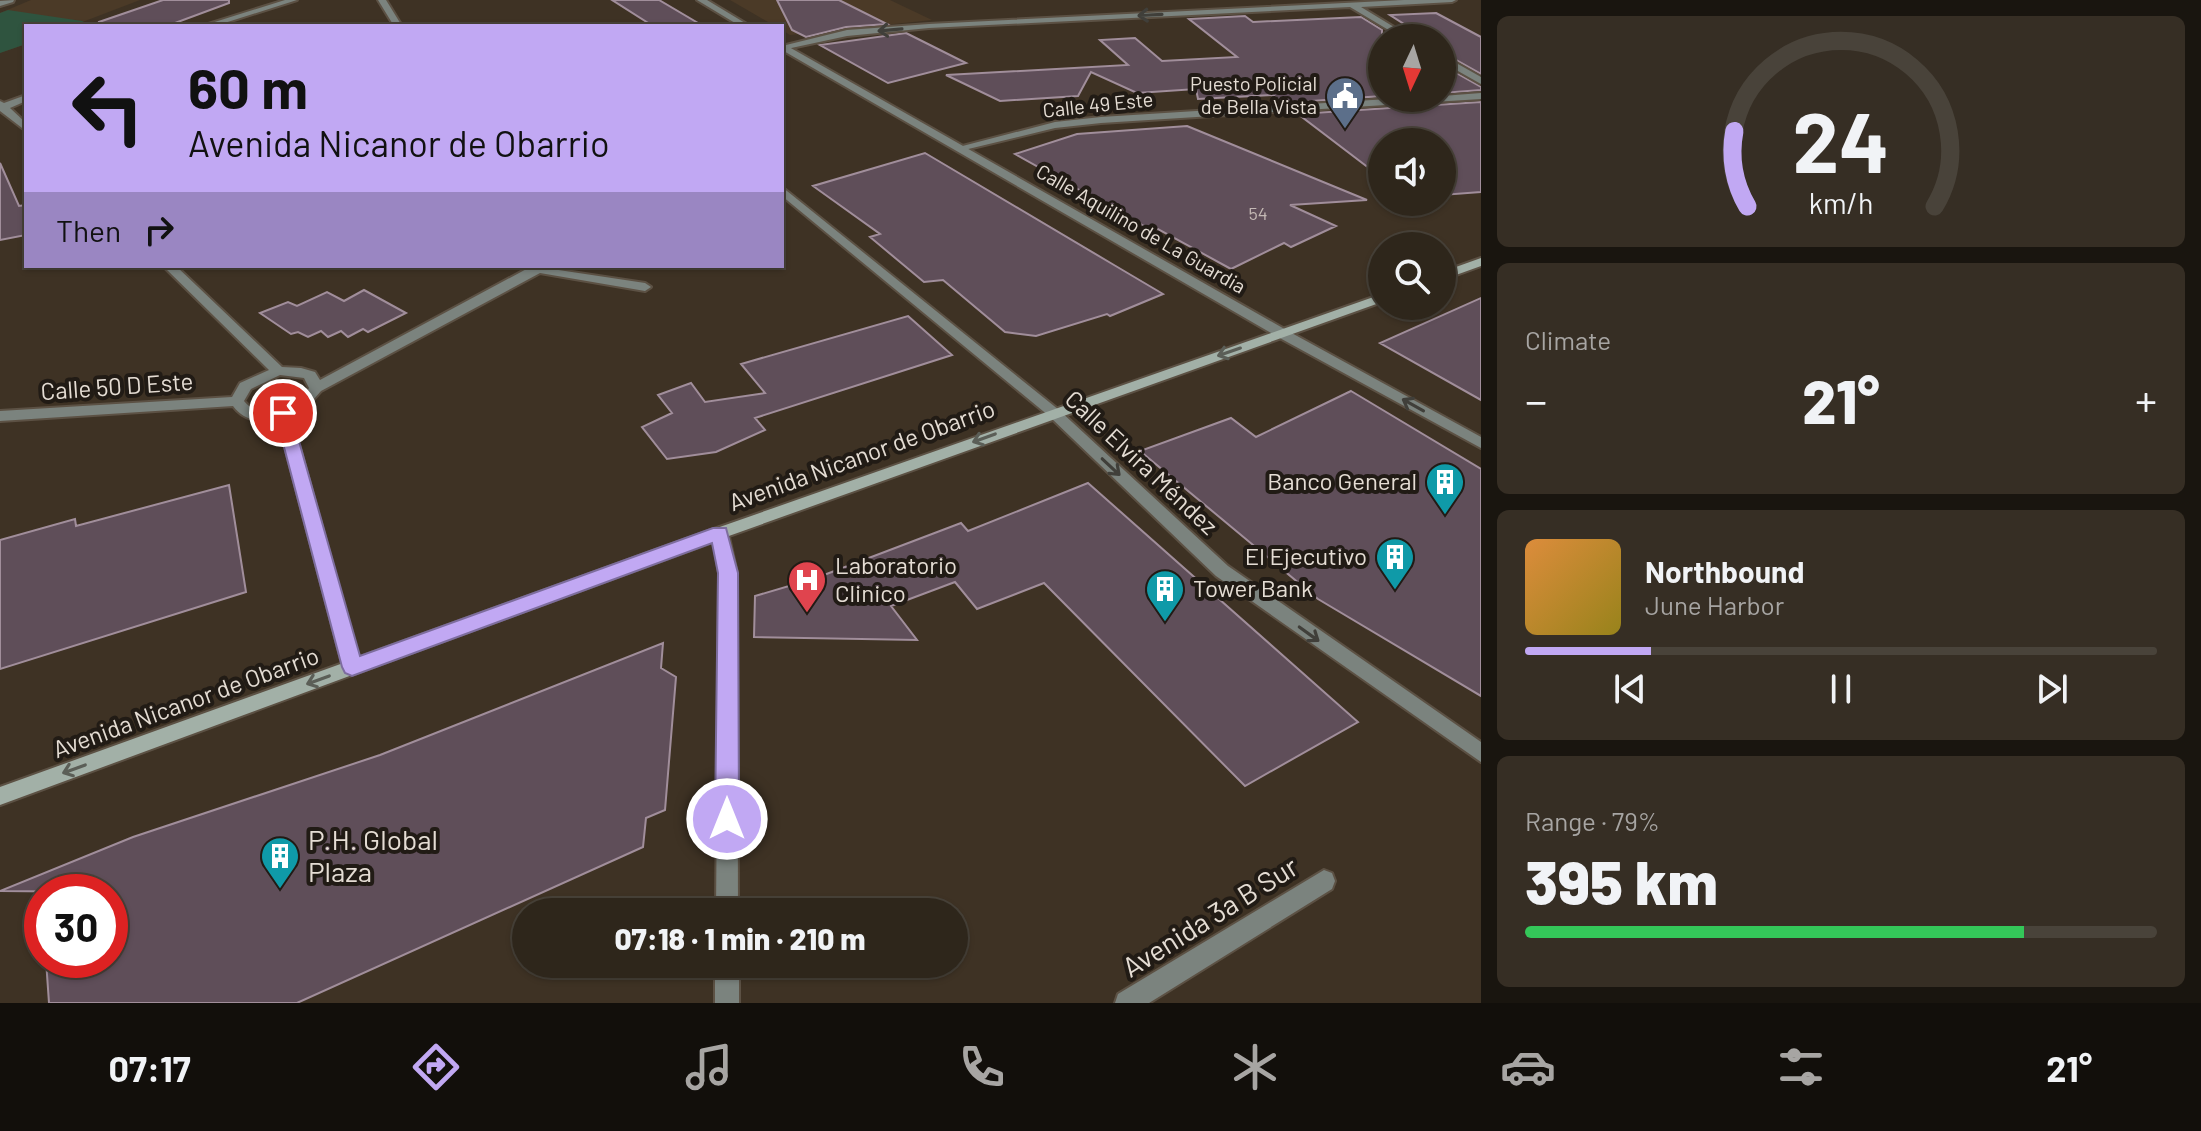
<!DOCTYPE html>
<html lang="en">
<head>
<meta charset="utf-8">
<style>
  :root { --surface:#2e261b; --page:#362e24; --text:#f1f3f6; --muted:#a7a5a3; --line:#49433a; --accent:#c1a8f3 }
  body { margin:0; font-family:Barlow,sans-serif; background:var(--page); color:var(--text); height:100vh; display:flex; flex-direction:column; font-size:30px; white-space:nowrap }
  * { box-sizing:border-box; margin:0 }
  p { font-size:26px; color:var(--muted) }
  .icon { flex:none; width:44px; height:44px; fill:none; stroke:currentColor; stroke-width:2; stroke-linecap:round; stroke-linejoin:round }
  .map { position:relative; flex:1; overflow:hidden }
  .drawer { display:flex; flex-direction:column; gap:16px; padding:16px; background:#19150f; width:720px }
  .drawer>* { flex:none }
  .top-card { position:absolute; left:24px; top:24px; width:760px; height:244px; border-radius:0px; box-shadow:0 2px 6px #0004,0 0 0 2px var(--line); background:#c1a8f3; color:#111; overflow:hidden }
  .needle { width:52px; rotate:184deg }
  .fabs { position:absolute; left:1368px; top:24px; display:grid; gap:16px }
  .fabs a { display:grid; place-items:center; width:88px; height:88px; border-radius:50%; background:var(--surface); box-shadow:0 2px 6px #0004,0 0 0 2px var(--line); font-size:40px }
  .speed { position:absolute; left:24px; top:874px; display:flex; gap:16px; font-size:40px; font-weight:700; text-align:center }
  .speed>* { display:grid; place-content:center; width:104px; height:104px; border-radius:50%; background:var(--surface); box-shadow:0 2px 6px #0004,0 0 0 2px var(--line); line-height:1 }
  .speed .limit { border:12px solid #d22; background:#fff; color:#111 }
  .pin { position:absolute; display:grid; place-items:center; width:68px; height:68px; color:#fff; margin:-34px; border:4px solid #fff; border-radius:50%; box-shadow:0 2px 8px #0007 }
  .me { position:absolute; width:88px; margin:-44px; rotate:0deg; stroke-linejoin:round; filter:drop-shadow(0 0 6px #0008) }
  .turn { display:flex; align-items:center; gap:28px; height:168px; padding:0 32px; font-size:36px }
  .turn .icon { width:104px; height:104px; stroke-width:2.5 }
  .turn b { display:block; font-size:56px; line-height:68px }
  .then { display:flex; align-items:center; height:76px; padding:0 32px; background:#0003; gap:16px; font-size:30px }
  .big { font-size:60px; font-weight:800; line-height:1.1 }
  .drawer .widget { flex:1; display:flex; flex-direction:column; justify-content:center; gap:12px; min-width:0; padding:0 28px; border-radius:12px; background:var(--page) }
  .drawer .dial { align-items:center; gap:0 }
  .dial svg { height:208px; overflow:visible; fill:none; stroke:var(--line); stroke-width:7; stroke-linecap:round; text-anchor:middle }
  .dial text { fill:var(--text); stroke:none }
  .song { display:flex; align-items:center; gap:24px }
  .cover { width:96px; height:96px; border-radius:12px; background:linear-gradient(135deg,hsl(30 70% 55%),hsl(50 70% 35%)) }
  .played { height:8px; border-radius:4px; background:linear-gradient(90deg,var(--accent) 20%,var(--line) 20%) }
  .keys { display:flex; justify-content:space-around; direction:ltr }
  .heat { display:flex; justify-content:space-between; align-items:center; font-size:44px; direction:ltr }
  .charge { height:12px; border-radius:6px; background:linear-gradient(90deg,#34c759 79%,var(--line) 0) }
  .trip { position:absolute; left:512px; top:898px; width:456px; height:80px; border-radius:40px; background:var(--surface); box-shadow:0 2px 6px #0004,0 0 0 2px var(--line); font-weight:800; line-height:80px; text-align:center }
  .menu { display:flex; height:128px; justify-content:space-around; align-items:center; background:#120f0b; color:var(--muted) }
  .menu .icon { width:56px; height:56px }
  .menu .selected { color:var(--accent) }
  .menu b { font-size:36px; color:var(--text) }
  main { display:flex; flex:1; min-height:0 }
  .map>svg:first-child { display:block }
  .built { fill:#4b3a27 }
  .green { fill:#2f543f }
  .building { fill:#5f4e59; stroke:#a18e9b; stroke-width:2 }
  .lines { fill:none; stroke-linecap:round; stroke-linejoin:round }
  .minor-casing { stroke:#5c5144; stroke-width:4 }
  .tertiary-casing { stroke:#5c5144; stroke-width:4 }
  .secondary-casing { stroke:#5c5144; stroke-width:4 }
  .minor { fill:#7b837e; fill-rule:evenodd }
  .tertiary { fill:#7b837e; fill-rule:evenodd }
  .secondary { fill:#a2b0a7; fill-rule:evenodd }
  .oneway { stroke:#403f3a }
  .oneway2 { stroke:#5b5e57 }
  .route { fill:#c1a8f3; stroke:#7d6d9e; stroke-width:2 }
  .labels { text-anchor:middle; stroke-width:8; stroke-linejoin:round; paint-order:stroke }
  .far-number-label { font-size:18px; fill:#c4b9b5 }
  .far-poi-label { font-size:20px; fill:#e5ddd4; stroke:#211b15; text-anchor:end }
  .far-street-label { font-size:20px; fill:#e5ddd4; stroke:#211b15 }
  .street-label { font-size:24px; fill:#e5ddd4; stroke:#211b15 }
  .poi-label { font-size:24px; fill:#e5ddd4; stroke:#211b15; text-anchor:end }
  .near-poi-label { font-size:28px; fill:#e5ddd4; stroke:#211b15; text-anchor:start }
  .near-street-label { font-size:28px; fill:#e5ddd4; stroke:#211b15 }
</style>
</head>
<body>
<main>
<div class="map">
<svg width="1481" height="1003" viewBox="0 0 1481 1003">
  <rect width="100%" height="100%" fill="#3e3224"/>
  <path class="built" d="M31,0H140L72,26H26V44L0,53V13Z
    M730,0H890L932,20L790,35L782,30V26H775Z"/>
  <path class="green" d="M8,10L82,21L84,22L72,26H26V44L0,53V13Z"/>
  <path class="building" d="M163,0H229V3L167,26H100L99,22Z
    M612,0H659L703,26H653Z
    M777,0H839L887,24L846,27L806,37L792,30Z
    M1436,13L1481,37V74L1442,52V38H1426L1390,15Z
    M1245,16L1253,22L1361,17L1382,30V96L1283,103L1273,95L1198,99L1196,89L1137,93L1091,72L1078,96L1000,101L946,75L1128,65L1100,40L1135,38L1162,61L1237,57L1189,19Z
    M906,33L966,63L888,83L820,45Z
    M1442,65L1481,87V90L1442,93Z
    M1481,102V192L1442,195V142H1382V178L1298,114Z
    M1187,126L1367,200L1290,205L1336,226L1291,247L1284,243L1231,269L1158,229L1153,231L1015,154L1077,134Z
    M925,153L1114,265L1163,294L1110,316L1107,314L1036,336L1005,332L943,280L924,282L870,237L880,234L813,186Z
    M0,163L19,206L26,205V235L0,240Z
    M364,290L406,313L368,332L363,329L348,337L341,331L328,337L321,331L308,337L298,332L291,334L260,313L288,302L297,306L327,292L344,301Z
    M1481,298V400L1380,343Z
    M908,316L952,355L755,418L765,430L716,452L667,459L642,427L672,413L658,395L691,383L705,402L765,393L741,364Z
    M1351,391L1481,469V696L1318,599L1140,451L1231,418L1256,437Z
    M1088,483L1358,722L1245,786L1044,583L977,609L955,582L891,606L917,640L754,637L755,596L816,578L961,523L968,531Z
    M229,485L246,592L0,669V540L75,519L76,526Z
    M663,643L661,668L676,677L665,810L646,818L643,847L297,1003H49L46,960H110V892L0,891L133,837L380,755Z"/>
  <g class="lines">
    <g class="minor-casing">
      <path id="minor" d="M14,0L13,2L0,6V1Z
        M285,0H297L215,26H202Z
        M378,0H386L402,26H394Z
        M1404,0H1456L1452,2L1361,7L1412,38H1402L1350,7L929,28L847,36L782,50V46L847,30L929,24Z
        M1442,55L1481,77V84L1442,62Z
        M1481,93V99L1101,123L1055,128L960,151L955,148L1055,122L1101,117L1404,98H1442V96Z
        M26,95V101L10,108L26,123V131L0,111V101L4,103Z
        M782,187L1059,410L1228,566L1481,742V762L1216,576L1049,416L782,196Z
        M163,266H176L282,367L301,368L315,372L320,380L532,266L645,283L651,287L645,291L540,273L321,391L306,408L291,416L361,667L359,672L352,675L345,672L343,667L278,420C260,422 244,421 233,406L0,421V411L232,397L240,383L269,370ZM280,375L304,378L309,388C296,408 262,423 244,401L251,389Z
        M720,527L728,533L737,573L738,912H716L719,573L712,533Z
        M1324,870L1332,873L1335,881L1332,889L1149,1003H1115L1118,994Z
        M715,964H739V1003H715Z"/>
    </g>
    <g class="tertiary-casing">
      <path id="tertiary" d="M697,0H707L750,26H740Z
        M782,43L1288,331L1481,437V448L1278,337L782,50Z"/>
    </g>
    <g class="secondary-casing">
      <path id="secondary" d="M1481,258V266L1442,280V272Z
        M1382,294V302L726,537L0,805V787L714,529Z"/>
    </g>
    <use href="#minor" class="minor"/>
    <use href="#tertiary" class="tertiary"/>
    <use href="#secondary" class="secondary"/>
  </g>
  <defs><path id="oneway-shaft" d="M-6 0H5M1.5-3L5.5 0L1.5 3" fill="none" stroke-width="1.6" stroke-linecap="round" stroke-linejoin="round" transform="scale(2)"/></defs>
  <g class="oneway">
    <use href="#oneway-shaft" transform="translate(1150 15) rotate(177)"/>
    <use href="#oneway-shaft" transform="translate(890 30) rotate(175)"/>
    <use href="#oneway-shaft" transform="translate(1413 405) rotate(-151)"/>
    <use href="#oneway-shaft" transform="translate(1111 467) rotate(43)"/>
    <use href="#oneway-shaft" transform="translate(1309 634) rotate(36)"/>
  </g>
  <g class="oneway2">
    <use href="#oneway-shaft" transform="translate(1229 352) rotate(161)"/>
    <use href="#oneway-shaft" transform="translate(984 438) rotate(160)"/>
    <use href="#oneway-shaft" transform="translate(318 680) rotate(160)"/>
    <use href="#oneway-shaft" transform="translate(74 769) rotate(160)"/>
  </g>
  <path class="route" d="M283,408L291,413L360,656L713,528H726L738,573L739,819L736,827L727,830L719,827L715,819L718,573L712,543L352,676L345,673L342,667L275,413Z"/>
  <defs>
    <g id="civic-pin" transform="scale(2)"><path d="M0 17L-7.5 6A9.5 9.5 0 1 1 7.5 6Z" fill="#5c6f8a" stroke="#211b15"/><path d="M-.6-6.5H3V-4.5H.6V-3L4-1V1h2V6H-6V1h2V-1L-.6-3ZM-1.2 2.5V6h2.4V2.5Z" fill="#fff"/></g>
    <g id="building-pin" transform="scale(2)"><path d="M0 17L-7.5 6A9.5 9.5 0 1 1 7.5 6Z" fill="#0f9aa8" stroke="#211b15"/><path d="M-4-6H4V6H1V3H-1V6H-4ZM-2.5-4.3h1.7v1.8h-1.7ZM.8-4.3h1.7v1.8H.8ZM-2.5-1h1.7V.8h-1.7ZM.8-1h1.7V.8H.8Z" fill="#fff"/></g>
    <g id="hospital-pin" transform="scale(2)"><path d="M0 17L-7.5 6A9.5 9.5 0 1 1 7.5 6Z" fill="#e0444e" stroke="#211b15"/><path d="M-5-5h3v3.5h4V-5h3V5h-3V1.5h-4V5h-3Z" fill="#fff"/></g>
  </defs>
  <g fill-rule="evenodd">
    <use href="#civic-pin" x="1345" y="96"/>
    <use href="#building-pin" x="1445" y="482"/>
    <use href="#building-pin" x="1395" y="557"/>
    <use href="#hospital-pin" x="807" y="580"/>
    <use href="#building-pin" x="1165" y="589"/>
    <use href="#building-pin" x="280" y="856"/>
  </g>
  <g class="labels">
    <g class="far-number-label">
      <text x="1258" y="220">54</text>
    </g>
    <g class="far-poi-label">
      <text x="1317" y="91">Puesto Policial<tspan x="1317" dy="23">de Bella Vista</tspan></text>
    </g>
    <g class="far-street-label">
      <text transform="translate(1098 105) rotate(-6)" y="7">Calle 49 Este</text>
      <text transform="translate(1141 229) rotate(30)" y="7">Calle Aquilino de La Guardia</text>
    </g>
    <g class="street-label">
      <text transform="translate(117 387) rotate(-4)" y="8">Calle 50 D Este</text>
      <text transform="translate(862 456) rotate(-20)" y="8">Avenida Nicanor de Obarrio</text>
      <text transform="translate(1141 463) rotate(43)" y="8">Calle Elvira Méndez</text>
      <text transform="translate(186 703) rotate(-20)" y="8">Avenida Nicanor de Obarrio</text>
    </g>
    <g class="poi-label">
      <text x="1417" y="490">Banco General</text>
      <text x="1367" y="565">El Ejecutivo</text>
      <text x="835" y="574" text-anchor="start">Laboratorio<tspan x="835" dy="28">Clinico</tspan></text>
      <text x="1193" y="597" text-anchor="start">Tower Bank</text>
    </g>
    <g class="near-poi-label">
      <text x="308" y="850">P.H. Global<tspan x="308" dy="32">Plaza</tspan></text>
    </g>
    <g class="near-street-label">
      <text transform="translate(1210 917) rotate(-32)" y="10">Avenida 3a B Sur</text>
    </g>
  </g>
</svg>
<div class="fabs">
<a><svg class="needle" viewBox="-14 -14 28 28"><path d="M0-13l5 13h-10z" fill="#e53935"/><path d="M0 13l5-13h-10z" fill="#a7a5a3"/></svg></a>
<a><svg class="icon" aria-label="sound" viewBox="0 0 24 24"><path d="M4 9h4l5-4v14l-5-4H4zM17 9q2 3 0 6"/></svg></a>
<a><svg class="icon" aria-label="search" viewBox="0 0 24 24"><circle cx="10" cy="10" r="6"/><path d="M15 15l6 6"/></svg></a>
</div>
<div class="speed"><div class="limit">30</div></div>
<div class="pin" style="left:283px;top:413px;background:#d93025"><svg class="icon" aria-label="arrive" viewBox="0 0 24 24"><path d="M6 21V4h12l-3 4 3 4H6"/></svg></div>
<svg class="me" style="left:727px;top:819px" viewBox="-20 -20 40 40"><circle r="17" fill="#c1a8f3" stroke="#fff" stroke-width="3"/><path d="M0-11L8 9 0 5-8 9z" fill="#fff"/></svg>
<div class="trip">07:18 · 1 min · 210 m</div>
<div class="top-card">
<div class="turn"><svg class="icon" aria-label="left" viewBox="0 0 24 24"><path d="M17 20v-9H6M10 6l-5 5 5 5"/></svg><div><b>60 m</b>Avenida Nicanor de Obarrio</div></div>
<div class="then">Then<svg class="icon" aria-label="right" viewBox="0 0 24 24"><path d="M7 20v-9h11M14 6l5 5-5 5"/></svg></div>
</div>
</div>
<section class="drawer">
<div class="widget dial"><svg viewBox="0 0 100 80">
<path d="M14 69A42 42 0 1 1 86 69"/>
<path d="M14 69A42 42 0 0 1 9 40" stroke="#c1a8f3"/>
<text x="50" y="56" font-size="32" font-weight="700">24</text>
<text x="50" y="72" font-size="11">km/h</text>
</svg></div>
<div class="widget"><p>Climate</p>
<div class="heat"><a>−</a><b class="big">21°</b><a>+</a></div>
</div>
<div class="widget">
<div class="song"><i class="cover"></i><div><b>Northbound</b><p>June Harbor</p></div></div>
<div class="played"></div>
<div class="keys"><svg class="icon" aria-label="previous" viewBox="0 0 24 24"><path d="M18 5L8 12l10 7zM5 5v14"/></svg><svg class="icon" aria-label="pause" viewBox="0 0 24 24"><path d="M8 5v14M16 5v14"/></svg><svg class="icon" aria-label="next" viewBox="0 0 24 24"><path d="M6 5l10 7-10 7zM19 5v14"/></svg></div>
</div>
<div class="widget"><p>Range · 79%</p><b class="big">395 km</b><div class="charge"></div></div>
</section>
</main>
<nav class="menu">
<b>07:17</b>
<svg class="icon selected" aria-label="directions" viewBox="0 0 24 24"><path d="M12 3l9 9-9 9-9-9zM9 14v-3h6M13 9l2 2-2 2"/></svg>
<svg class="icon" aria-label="music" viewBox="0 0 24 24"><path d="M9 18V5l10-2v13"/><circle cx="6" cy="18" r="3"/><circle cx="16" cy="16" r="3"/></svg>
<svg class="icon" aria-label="phone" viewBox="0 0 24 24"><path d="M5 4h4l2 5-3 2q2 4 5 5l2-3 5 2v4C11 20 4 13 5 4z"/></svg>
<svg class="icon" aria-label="climate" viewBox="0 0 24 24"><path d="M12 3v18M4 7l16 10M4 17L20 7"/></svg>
<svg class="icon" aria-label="car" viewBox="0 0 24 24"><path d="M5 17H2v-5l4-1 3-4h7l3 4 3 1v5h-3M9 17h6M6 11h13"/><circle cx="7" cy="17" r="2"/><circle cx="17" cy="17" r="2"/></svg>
<svg class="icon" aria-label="filters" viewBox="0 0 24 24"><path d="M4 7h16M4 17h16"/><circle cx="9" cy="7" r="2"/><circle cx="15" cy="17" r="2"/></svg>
<b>21°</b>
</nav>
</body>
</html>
